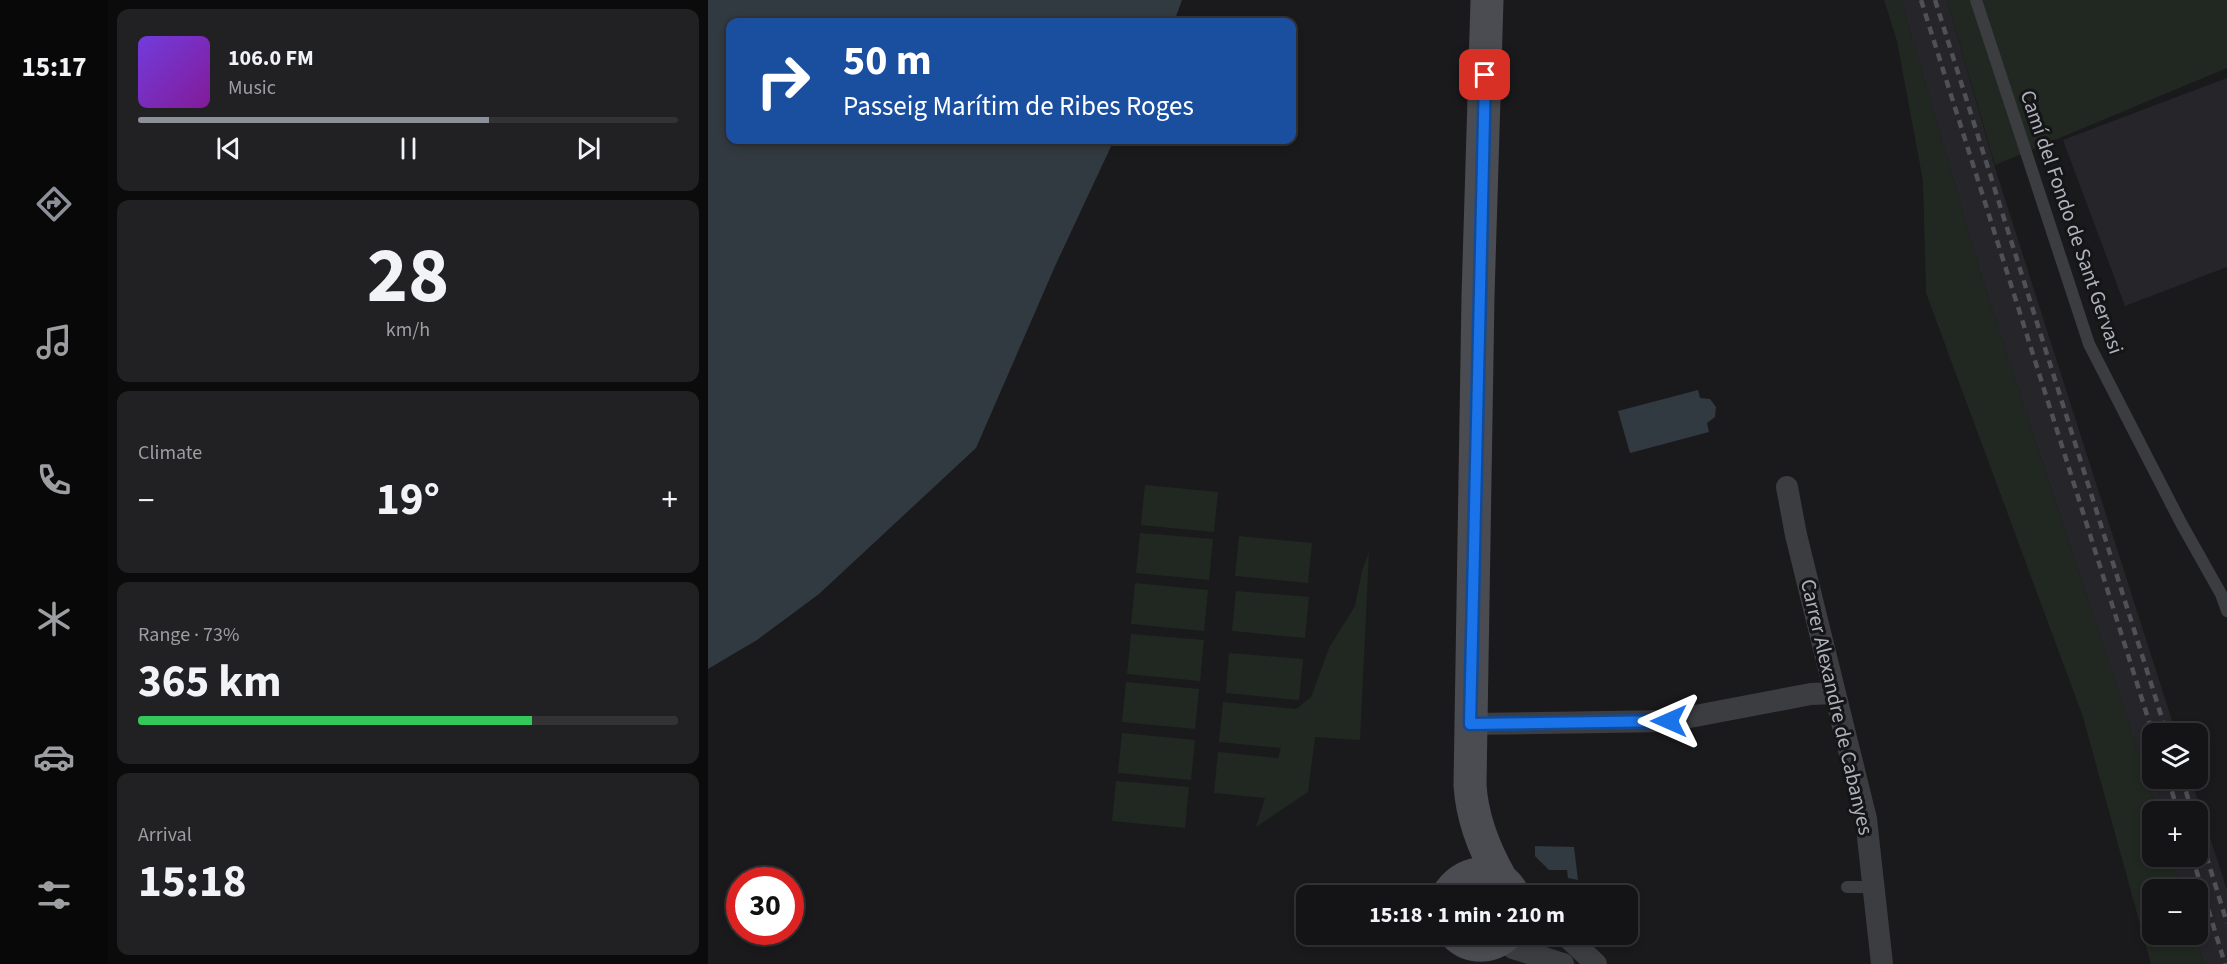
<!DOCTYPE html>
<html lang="en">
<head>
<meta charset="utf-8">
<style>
  :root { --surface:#141416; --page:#212123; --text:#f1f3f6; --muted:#9d9ea1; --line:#333335; --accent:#8c9099 }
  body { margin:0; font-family:"Source Sans 3",sans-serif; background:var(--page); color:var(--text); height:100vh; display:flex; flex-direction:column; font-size:22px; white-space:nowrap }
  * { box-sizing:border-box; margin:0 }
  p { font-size:20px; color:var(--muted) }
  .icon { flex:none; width:33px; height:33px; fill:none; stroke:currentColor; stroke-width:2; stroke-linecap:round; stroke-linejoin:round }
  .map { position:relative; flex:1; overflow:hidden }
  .panel { display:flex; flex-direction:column; gap:9px; padding:9px; background:#0b0b0c; width:600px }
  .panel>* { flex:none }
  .guide { position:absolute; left:18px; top:18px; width:570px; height:126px; border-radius:12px; box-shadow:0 3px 9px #0003,0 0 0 2px var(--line); background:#1a4fa0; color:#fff; overflow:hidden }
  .controls { position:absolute; left:1434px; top:723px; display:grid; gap:12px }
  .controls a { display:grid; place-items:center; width:66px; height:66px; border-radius:12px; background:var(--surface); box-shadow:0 3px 9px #0003,0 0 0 2px var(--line); font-size:30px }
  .speed { position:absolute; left:18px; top:867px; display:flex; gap:12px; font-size:30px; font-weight:700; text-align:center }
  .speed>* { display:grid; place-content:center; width:78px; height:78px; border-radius:50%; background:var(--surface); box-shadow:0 3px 9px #0003,0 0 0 2px var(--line); line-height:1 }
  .speed .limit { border:9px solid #d22; background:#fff; color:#111 }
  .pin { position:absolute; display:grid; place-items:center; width:51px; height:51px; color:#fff; margin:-26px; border-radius:12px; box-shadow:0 3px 9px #0006 }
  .me { position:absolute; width:66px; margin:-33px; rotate:270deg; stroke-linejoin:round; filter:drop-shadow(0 0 4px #0008) }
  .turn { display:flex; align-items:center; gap:21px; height:126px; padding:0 18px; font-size:27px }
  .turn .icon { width:78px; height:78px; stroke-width:2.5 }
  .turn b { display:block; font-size:42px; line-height:51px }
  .big { font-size:45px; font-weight:700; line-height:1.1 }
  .panel .card { flex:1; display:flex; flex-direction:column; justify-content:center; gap:9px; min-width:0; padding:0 21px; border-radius:12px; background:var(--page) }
  .panel .dial { align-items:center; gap:0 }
  .dial b { font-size:78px; line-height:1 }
  .song { display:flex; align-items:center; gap:18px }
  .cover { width:72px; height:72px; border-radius:9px; background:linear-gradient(135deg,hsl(260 70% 55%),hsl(290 70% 35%)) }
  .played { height:6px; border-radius:3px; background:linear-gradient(90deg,var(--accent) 65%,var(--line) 65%) }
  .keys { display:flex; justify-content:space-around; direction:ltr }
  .heat { display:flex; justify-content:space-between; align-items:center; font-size:33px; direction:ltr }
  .charge { height:9px; border-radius:4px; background:linear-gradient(90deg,#34c759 73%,var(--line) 0) }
  .trip { position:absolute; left:588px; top:885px; width:342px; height:60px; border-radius:12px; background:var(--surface); box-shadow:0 3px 9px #0003,0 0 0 2px var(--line); font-weight:700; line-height:60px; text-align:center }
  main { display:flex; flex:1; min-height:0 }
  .tab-bar { display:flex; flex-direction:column; width:108px; justify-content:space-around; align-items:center; background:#080809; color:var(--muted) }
  .tab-bar .icon { width:42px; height:42px }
  .tab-bar .selected { color:var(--accent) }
  .tab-bar b { font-size:27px; color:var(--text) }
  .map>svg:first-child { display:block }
  .built { fill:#26262a }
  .green { fill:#202821 }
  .water { fill:#313a40 }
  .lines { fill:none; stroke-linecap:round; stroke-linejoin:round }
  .lane { stroke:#3c3d41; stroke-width:12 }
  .street { stroke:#3c3d41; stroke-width:22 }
  .secondary { stroke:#4a4c51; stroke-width:33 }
  .rail { stroke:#4f5156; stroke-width:4.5; stroke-dasharray:8 6; stroke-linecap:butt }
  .route-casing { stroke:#114b97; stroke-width:15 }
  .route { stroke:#1a73e8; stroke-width:10 }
  .labels { text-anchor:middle; stroke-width:6; stroke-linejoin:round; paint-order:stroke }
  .street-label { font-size:21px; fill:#aeb2bb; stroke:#151518 }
</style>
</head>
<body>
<main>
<nav class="tab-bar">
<b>15:17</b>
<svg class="icon selected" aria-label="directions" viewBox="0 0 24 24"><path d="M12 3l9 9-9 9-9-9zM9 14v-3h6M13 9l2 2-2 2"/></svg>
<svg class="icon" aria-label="music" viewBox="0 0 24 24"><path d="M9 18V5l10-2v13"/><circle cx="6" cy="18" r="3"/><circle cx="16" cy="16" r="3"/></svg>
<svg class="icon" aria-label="phone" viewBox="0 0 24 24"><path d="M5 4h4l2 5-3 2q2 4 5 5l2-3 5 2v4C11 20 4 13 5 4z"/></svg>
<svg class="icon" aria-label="climate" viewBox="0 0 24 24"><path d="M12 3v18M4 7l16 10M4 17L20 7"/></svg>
<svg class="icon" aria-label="car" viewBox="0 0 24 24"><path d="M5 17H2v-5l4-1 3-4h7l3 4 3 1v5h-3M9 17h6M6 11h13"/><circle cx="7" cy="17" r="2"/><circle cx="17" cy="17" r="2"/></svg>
<svg class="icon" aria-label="filters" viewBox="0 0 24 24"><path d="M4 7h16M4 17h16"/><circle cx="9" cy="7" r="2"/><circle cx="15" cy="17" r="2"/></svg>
</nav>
<section class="panel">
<div class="card">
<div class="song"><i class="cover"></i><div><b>106.0 FM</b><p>Music</p></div></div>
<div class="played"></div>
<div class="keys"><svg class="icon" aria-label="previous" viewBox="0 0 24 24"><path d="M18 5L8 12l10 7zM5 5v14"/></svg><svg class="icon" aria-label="pause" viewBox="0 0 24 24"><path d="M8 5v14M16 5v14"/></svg><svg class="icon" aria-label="next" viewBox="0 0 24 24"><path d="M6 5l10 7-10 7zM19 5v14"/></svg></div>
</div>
<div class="card dial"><b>28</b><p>km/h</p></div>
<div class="card"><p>Climate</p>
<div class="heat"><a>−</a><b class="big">19°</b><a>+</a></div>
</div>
<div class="card"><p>Range · 73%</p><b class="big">365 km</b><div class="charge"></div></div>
<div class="card"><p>Arrival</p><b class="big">15:18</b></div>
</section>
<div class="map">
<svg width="1519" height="964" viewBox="0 0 1519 964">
  <rect width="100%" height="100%" fill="#1a1a1d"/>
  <path class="built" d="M1193,0H1239L1288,171L1468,733L1444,734V778L1483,779L1519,890V964H1496L1487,935L1490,934V890L1473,889L1463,857L1490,856V812L1449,811L1274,278Z
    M1519,78V267L1417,306L1355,140Z"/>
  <path class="green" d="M1176,0H1193L1274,278L1449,811L1444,812V856L1463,857L1473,889L1444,890V934L1487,935L1496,964H1443L1375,717L1218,293L1215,181L1189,41Z
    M1239,0H1519V68L1287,165Z
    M437,485L510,492L506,532L433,525Z
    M432,533L505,539L501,580L428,573Z
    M531,536L604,543L600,583L527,576Z
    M661,552L652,740L607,737L600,792L548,827L557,798L506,793L510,752L570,758L573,748L511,742L515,702L588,709L603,697L621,648L647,606L654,571Z
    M427,583L500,590L496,631L423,624Z
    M528,591L601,597L597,638L524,631Z
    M423,634L496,640L492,681L419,674Z
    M521,653L595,659L591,700L518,693Z
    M418,682L491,689L487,729L414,722Z
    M414,733L487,740L483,780L410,773Z
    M408,781L481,787L477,828L404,821Z"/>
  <path class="water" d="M0,0H474L466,22H22V140H406L348,264L268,448L111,594L49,640L0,669Z
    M990,390L992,398L1002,399L1008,407L1007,417L999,423L1001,432L922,453L910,411Z
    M827,846L866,847L870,880L860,878L859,870H841L827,856Z"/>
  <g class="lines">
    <path class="lane" d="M1268,0L1381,344L1473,523L1513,594L1519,611
      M1139,887H1165"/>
    <path class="street" d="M1079,487L1088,535L1158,819L1174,964
      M762,724L961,721L1103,694L1126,693
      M856,934L888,964
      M793,939L805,948L855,964"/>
    <path class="secondary" d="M779,0L770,296L762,785C764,819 776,849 793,879
      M739,896C754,870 786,865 803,890
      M747,934C762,949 783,949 799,934"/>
    <path class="rail" d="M1213,0L1445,734
      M1227,0L1459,734
      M1460,778L1470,812
      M1474,778L1484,812
      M1490,829L1519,923
      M1484,856L1517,964"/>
  </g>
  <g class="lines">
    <g class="route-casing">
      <path id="route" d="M777,75L762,724L961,721"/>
    </g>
    <use href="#route" class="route"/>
  </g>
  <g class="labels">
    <g class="street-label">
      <text transform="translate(1364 222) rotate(71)" y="7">Camí del Fondo de Sant Gervasi</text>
      <text transform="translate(1129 707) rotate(77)" y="7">Carrer Alexandre de Cabanyes</text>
    </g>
  </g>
</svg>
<div class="controls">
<a><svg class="icon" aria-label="layers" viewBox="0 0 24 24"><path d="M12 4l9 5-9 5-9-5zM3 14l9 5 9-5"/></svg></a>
<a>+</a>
<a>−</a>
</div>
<div class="speed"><div class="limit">30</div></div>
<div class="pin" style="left:777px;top:75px;background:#d93025"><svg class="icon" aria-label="arrive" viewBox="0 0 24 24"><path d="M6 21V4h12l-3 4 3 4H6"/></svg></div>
<svg class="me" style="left:961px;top:721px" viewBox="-20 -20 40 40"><path d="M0-17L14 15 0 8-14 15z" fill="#1a73e8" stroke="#fff" stroke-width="4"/></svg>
<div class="trip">15:18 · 1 min · 210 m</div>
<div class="guide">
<div class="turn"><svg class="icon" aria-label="right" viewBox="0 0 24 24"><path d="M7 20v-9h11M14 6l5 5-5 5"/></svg><div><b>50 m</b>Passeig Marítim de Ribes Roges</div></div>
</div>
</div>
</main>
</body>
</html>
